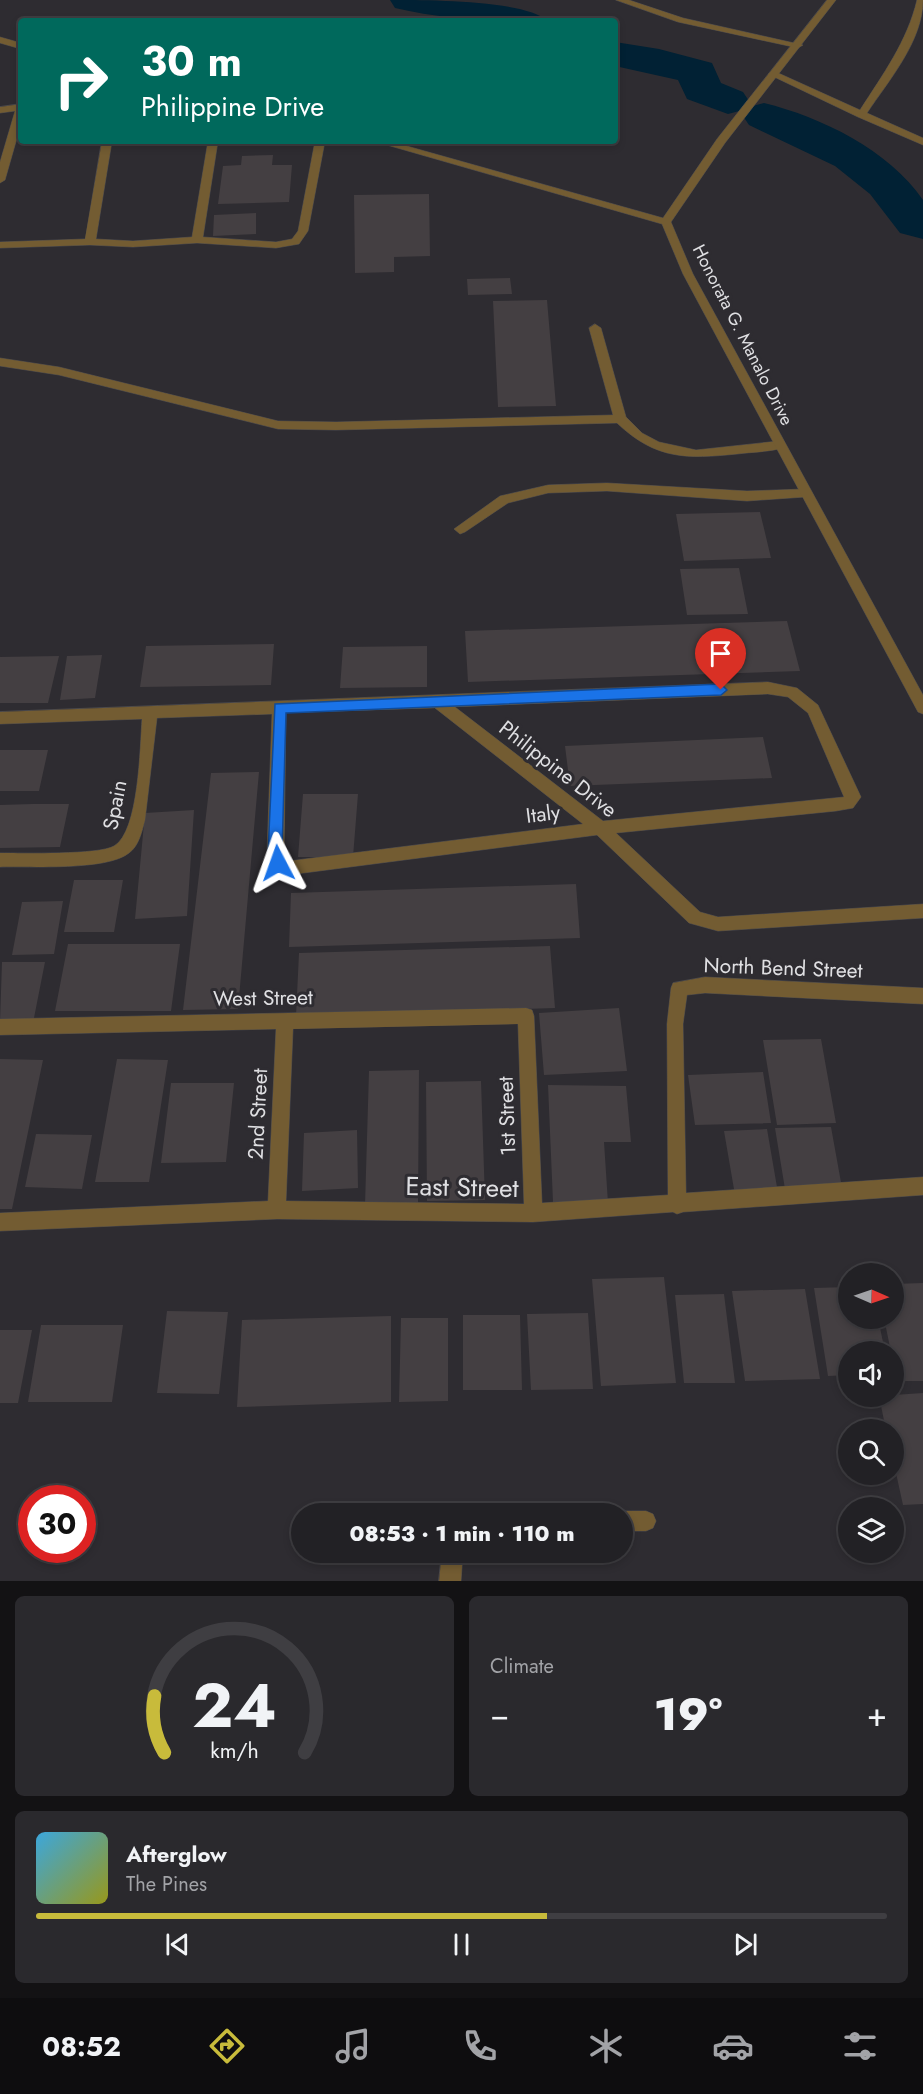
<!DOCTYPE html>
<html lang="en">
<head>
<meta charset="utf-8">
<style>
  :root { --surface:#222125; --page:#2a292d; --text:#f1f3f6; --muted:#a2a3a7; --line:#3f3e42; --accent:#c8bb3b }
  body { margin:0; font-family:Jost,sans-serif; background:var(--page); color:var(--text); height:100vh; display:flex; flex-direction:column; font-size:22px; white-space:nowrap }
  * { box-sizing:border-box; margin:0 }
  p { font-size:20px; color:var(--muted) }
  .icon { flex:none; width:33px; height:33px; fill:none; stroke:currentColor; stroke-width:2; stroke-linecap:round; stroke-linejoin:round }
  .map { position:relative; height:1581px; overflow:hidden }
  .panel { display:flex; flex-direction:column; gap:15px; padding:15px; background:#131214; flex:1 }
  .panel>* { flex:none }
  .banner { position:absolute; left:18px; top:18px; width:600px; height:126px; border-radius:6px; box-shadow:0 3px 9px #0003,0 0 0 2px var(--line); background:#00695c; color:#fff; overflow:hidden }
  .needle { width:39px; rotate:92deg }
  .controls { position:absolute; left:838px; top:1263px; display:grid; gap:12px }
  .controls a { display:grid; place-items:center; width:66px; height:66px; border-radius:50%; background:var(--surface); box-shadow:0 3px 9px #0003,0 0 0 2px var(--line); font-size:30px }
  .speed { position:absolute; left:18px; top:1485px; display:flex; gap:12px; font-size:30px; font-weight:700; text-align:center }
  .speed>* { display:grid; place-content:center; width:78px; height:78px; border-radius:50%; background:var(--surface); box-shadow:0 3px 9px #0003,0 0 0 2px var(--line); line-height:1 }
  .speed .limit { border:9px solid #d22; background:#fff; color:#111 }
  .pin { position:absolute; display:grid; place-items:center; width:51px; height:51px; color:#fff; margin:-62px -26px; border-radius:50% 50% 50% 0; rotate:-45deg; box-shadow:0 0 6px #0007 }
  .pin .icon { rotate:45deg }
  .me { position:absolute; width:66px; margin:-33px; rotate:356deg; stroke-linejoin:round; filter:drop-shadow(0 0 4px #0008) }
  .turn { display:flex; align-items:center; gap:21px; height:126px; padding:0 24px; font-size:27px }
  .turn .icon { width:78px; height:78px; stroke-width:2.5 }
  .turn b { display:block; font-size:42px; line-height:51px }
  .big { font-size:45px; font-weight:800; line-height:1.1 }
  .panel .card { flex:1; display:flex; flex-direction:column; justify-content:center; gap:9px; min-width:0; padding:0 21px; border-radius:9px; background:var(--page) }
  .panel .dial { align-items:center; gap:0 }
  .dial svg { height:156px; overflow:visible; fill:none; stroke:var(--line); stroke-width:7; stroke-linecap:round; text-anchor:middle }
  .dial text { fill:var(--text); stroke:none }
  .song { display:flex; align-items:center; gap:18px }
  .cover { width:72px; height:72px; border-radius:9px; background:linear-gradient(135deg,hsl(200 70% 55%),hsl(60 70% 35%)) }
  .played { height:6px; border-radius:3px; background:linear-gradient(90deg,var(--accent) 60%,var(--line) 60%) }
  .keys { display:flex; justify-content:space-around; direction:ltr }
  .heat { display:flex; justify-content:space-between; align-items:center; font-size:33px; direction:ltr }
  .panel .tiles { flex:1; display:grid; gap:15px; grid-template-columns:1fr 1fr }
  .card:last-child { grid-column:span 2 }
  .trip { position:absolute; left:291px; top:1503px; width:342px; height:60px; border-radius:30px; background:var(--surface); box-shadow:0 3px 9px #0003,0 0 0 2px var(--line); font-weight:800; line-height:60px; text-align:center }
  .menu { display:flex; height:96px; justify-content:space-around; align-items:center; background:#0e0d0f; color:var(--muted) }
  .menu .icon { width:42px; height:42px }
  .menu .current { color:var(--accent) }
  .menu b { font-size:27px; color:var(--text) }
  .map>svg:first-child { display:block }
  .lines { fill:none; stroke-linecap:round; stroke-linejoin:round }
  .river { fill:#012134; fill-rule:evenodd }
  .building { fill:#443f42 }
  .service-casing { stroke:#4a494d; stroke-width:1 }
  .minor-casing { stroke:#4a494d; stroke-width:1 }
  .tertiary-casing { stroke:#4a494d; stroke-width:1 }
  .service { fill:#735c32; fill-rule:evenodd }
  .minor { fill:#735c32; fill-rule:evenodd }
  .tertiary { fill:#735c32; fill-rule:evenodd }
  .route { fill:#1a73e8; stroke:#114b97; stroke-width:1.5 }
  .labels { text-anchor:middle; stroke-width:6; stroke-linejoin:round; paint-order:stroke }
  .far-street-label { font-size:18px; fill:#dfdfe2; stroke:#2e2c31 }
  .street-label { font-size:21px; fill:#dfdfe2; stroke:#2e2c31 }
  .near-street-label { font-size:26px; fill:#dfdfe2; stroke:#2e2c31 }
</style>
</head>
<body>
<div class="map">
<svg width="923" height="1581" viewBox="0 0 923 1581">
  <rect width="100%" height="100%" fill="#2e2c31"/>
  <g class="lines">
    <path class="river" d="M390,0C427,0 525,0 548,21C497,21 445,20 395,8Z
      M615,42L659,49L712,63L721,83L743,92L749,101L743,110L728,114L687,99L678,80L615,66Z
      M764,103C821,117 889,150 923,200V239L900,233L870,194L835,166L749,125L743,116L749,107Z"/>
  </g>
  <path class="building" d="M273,155L272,165H292L289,202L218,204L223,166L241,165L242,156Z
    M429,194L430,256L394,257V272L355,273L354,195Z
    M256,213V234L213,236L214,215Z
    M510,278L512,294L468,295L467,279Z
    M547,300L556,406L498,407L493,301Z
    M760,512L771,558L684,561L676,514Z
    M739,568L748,614L687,615L680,569Z
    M787,621L800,671L468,682L465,631Z
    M274,644L271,685L140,687L146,646Z
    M427,646V687L340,688L343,647Z
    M102,655L95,698L60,700L67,656Z
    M59,656L48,703H0V657Z
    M763,737L772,778L570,786L565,746Z
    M0,750H48L39,791H0Z
    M259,772L238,1009L183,1010L211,773Z
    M303,794H358L353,857H298Z
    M33,804H69L60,847L0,848V805Z
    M194,810L187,916L135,919L145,813Z
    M74,880H123L114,932H64Z
    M576,884L580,938L289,947L291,893Z
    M63,901L54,954L12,955L22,902Z
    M68,944H180L171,1011H55Z
    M550,946L555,1008L296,1016L299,953Z
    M2,962H45L33,1023L0,1022Z
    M619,1008L627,1071L544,1075L539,1013Z
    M821,1039L836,1123L777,1125L763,1040Z
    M0,1059L43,1060L12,1209H0Z
    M117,1059L168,1060L149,1182H95Z
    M419,1070L418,1204L365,1205L369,1071Z
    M763,1072L771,1123L695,1125L688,1075Z
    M481,1081L485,1200L427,1201L426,1082Z
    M171,1083H234L226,1162L161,1163Z
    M548,1085L626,1086L631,1142H604L608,1203L553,1202Z
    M831,1127L842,1188L785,1189L775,1128Z
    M767,1129L778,1193L735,1195L724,1131Z
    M357,1130L358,1188L302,1191L304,1133Z
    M36,1134L92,1135L82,1189L25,1187Z
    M664,1277L676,1383L601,1386L592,1279Z
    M923,1283V1381H896L894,1352H891L884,1318H894V1284Z
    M849,1287V1318H878L885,1352H849V1375L828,1376L814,1288Z
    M805,1289L820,1379L745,1381L732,1291Z
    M724,1294L735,1383H684L675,1295Z
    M167,1311L228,1312L219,1394L157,1393Z
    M588,1313L593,1389L531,1390L527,1314Z
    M463,1315H520L522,1390H463Z
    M391,1316V1402L237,1407L242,1320Z
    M401,1318H448V1401L399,1402Z
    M41,1325H123L112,1402H28Z
    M0,1330H32L18,1403H0Z
    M923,1393V1504L903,1505L894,1464V1430H886L879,1396Z"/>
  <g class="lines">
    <g class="service-casing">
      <path id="service" d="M607,483L747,491L805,489L811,493L805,497L747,501L607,491L548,493L508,503L465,532L460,534L454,529L500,496L548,485Z
        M622,1511H646L653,1514L656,1521L653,1528L646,1531H622V1514H615Z
        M442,1552H463L461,1581H439Z"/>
    </g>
    <g class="minor-casing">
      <path id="minor" d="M616,0H629L683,18L803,45L798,48L678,22Z
        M917,0H923C923,41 889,80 867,113L923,138V145L858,117L768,74L776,72L860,110C883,74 907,42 917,0Z
        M21,104V124L5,180L0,183V162L15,111L0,113V107Z
        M102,141H112L96,239L133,241L192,237L208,141H218L203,237L276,242L292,239L298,231L315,141H325L308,231L299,244L276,248L197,243L133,247L90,245L0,248V242L85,239Z
        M595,324L601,328L626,417L642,433L659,442L696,450L779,441L783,442V448C769,452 752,452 737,454C687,459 656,460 617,423L336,430L278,429L59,375L0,366V358L59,367L278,421L336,422L613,415L589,328Z
        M768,682L797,688L818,705L861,797L853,808L836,811L616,833L700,912L718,917L923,904V918L718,931L689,923L597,835L288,875L272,868L267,853L272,714L157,718L145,820C142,831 139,846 129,853C107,871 30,866 0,867V853C22,853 99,855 114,846C139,832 140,746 142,719L0,724V712ZM768,694L788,697L808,713L844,797L603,821L455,707ZM435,708L583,824L289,861L284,859L286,713Z
        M705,977L923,988V1004L705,993L687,995L683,1024L686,1193L923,1177V1195L683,1212L677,1214L673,1212L533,1222L277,1219L0,1231V1213L268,1201L276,1029L0,1035V1019L526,1008L532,1010L534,1016L542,1203L668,1195L667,1024L671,988L673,983ZM518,1024L524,1204L286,1201L293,1029Z"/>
    </g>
    <g class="tertiary-casing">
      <path id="tertiary" d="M827,0H836L725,143L671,222L693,274L923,695V714L918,712L683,274L662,224L373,141H389L663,218L717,139Z
        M0,37L21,43V49L0,43Z"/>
    </g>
    <use href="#service" class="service"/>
    <use href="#minor" class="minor"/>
    <use href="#tertiary" class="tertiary"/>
  </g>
  <path class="route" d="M721,684L727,690L721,695L286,713L282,853L285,863L278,869L273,867L268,853L275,704Z"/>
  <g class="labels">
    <g class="far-street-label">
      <text transform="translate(743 335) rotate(63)" y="6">Honorata G. Manalo Drive</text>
    </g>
    <g class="street-label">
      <text transform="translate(558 769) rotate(38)" y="7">Philippine Drive</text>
      <text transform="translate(115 805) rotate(-79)" y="7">Spain</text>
      <text transform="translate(543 814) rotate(-7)" y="7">Italy</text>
      <text transform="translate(783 968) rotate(2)" y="7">North Bend Street</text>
      <text transform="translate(263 998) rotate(-1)" y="7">West Street</text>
      <text transform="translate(258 1114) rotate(-87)" y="7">2nd Street</text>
      <text transform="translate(507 1116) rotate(-92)" y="7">1st Street</text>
    </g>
    <g class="near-street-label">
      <text transform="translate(462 1187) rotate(1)" y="9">East Street</text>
    </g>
  </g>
</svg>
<div class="controls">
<a><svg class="needle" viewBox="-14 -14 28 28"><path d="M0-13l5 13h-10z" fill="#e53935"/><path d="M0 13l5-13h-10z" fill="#a2a3a7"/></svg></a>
<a><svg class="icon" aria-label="sound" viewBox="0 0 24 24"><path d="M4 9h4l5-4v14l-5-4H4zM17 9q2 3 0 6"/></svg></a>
<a><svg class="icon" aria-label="search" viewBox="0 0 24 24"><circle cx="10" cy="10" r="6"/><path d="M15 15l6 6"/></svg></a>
<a><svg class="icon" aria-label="layers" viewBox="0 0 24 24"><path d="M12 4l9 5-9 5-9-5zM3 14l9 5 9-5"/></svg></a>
</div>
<div class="speed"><div class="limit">30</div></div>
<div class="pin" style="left:721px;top:690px;background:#d93025"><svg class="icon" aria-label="arrive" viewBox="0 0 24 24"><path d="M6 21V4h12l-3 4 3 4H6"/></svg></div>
<svg class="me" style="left:278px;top:863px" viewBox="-20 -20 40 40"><path d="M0-17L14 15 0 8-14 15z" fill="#1a73e8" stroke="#fff" stroke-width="4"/></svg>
<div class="trip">08:53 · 1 min · 110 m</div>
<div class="banner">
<div class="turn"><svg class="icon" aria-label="right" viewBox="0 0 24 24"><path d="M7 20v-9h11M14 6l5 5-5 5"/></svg><div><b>30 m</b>Philippine Drive</div></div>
</div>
</div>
<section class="panel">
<div class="tiles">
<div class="card dial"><svg viewBox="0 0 100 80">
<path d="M14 69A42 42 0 1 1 86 69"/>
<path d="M14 69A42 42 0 0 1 9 40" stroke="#c8bb3b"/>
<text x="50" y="56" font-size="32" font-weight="700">24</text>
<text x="50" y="72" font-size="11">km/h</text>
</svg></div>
<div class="card"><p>Climate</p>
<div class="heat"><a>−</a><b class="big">19°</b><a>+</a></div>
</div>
<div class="card">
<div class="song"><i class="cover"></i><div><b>Afterglow</b><p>The Pines</p></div></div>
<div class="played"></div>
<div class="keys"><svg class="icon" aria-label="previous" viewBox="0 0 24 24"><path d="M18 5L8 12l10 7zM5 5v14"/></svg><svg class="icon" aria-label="pause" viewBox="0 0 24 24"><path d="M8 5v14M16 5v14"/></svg><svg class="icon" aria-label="next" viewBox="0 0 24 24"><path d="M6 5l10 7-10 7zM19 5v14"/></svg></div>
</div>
</div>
</section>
<nav class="menu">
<b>08:52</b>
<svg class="icon current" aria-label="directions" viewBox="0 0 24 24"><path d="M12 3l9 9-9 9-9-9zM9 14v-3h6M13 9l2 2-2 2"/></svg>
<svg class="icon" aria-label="music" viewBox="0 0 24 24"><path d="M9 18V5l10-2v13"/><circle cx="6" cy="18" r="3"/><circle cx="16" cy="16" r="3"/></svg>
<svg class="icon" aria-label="phone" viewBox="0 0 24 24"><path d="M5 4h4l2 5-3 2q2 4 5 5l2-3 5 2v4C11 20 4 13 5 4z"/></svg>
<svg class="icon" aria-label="climate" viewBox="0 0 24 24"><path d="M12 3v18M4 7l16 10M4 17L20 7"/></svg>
<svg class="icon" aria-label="car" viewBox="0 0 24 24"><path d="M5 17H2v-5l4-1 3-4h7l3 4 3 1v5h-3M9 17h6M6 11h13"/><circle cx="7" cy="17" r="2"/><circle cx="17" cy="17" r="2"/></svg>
<svg class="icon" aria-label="filters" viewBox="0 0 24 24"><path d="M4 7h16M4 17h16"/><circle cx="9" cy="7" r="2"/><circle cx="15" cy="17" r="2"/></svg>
</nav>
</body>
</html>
